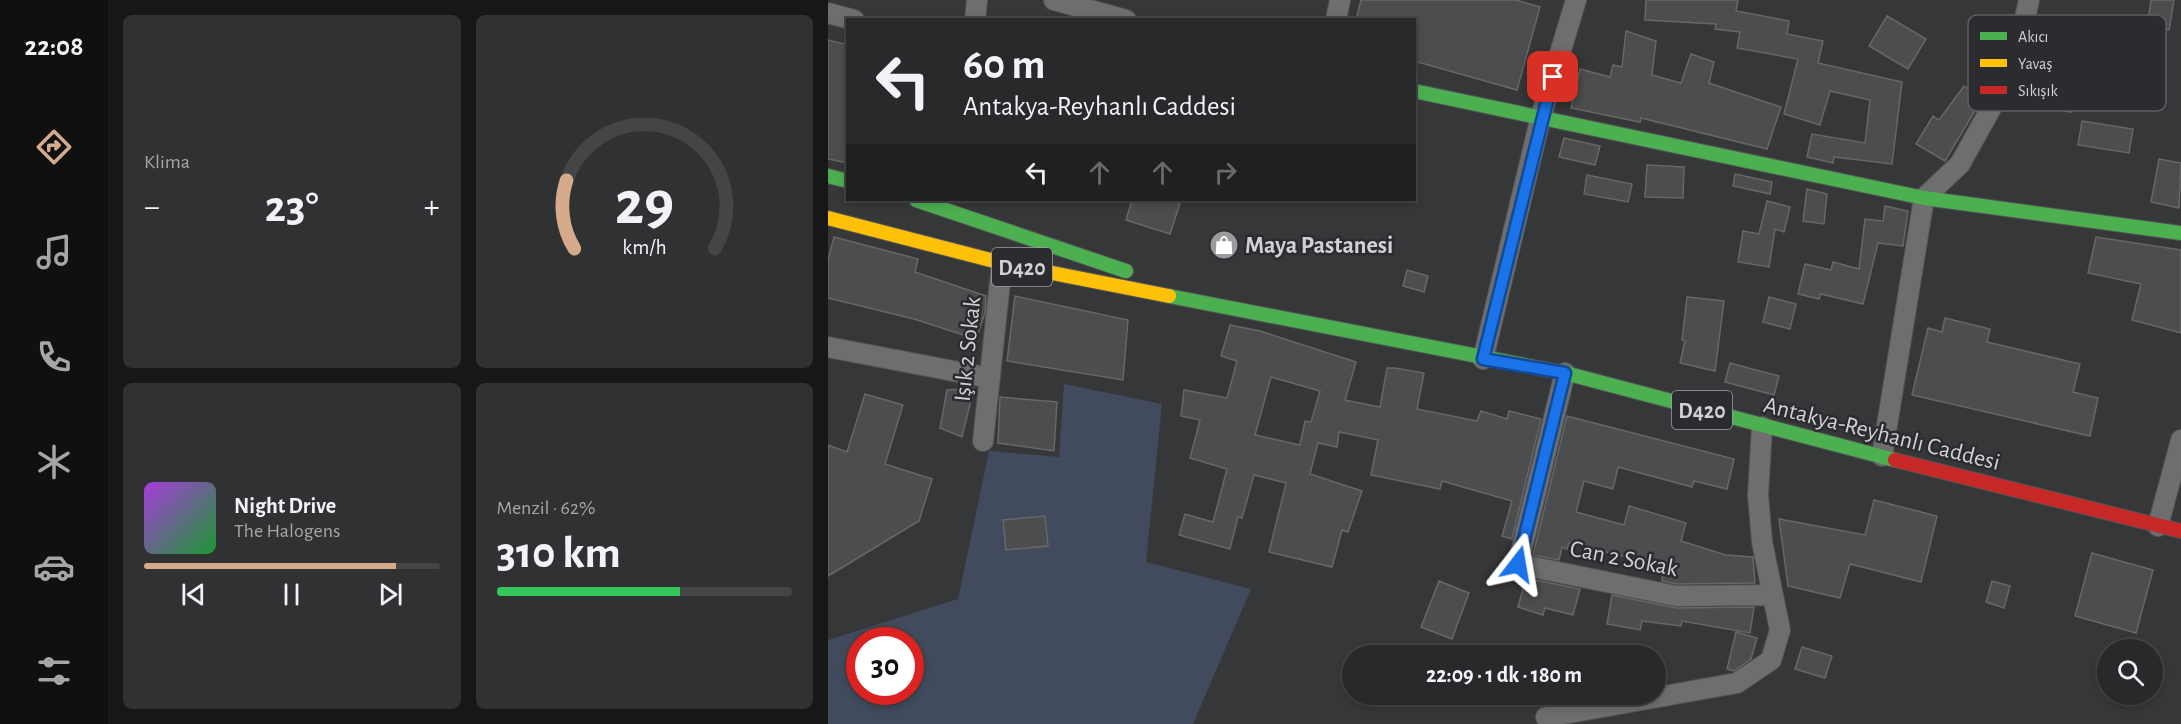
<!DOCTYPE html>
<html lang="tr">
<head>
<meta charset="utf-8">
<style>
  :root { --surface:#28292a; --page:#303132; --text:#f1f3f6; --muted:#a5a6a8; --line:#444547; --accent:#d6ab8b }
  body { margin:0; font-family:"Alegreya Sans",sans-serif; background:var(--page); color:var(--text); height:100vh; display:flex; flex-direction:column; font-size:22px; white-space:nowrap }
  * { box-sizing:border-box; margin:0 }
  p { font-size:20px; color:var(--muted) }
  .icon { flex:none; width:33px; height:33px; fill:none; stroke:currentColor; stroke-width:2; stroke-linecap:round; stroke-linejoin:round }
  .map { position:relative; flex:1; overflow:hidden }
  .details { display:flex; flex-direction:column; gap:15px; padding:15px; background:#161717; width:720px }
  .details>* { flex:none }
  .guide { position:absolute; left:18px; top:18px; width:570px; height:183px; border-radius:0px; box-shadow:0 3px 9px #0003,0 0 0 2px var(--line); background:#28292a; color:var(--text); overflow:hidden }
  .buttons { position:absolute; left:1269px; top:639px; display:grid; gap:12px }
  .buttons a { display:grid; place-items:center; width:66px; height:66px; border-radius:50%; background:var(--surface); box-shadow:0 3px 9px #0003,0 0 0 2px var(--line); font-size:30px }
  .speed { position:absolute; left:18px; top:627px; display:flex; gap:12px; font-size:30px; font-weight:700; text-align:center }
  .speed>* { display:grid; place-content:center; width:78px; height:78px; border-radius:50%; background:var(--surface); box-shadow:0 3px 9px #0003,0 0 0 2px var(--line); line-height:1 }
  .speed .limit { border:9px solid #d22; background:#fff; color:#111 }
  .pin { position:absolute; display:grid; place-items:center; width:51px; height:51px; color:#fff; margin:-26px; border-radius:12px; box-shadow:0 3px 9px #0006 }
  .me { position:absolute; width:66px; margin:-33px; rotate:14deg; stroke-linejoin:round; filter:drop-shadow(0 0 4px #0008) }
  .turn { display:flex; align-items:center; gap:21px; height:126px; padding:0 18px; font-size:27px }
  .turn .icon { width:78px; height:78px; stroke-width:2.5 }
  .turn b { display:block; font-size:42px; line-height:51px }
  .lanes { display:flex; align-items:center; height:57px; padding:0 18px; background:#0003; justify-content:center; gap:30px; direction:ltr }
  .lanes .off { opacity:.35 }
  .big { font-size:45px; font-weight:700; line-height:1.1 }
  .details .widget { flex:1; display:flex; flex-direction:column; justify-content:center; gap:9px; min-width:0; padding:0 21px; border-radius:9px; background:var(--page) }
  .details .dial { align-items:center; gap:0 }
  .dial svg { height:156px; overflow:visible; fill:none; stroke:var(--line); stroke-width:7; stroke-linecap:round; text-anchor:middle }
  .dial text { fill:var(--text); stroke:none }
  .song { display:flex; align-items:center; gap:18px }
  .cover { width:72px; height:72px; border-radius:9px; background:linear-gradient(135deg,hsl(280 70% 55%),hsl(130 70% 35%)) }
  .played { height:6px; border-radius:3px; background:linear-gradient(90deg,var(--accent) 85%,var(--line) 85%) }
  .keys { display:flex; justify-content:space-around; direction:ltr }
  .heat { display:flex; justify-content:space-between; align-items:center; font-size:33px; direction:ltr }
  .charge { height:9px; border-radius:4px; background:linear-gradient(90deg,#34c759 62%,var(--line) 0) }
  .details .tiles { flex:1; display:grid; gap:15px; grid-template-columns:repeat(2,1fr) }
  .trip { position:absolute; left:514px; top:645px; width:324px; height:60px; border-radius:30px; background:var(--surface); box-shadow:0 3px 9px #0003,0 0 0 2px var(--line); font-weight:700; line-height:60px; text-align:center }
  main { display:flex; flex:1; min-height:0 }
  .tab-bar { display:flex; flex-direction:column; width:108px; justify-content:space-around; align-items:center; background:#101011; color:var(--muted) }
  .tab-bar .icon { width:42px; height:42px }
  .tab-bar .active { color:var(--accent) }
  .tab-bar b { font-size:27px; color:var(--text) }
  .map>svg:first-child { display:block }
  .green { fill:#424a5e; fill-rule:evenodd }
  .building { fill:#4c4d4e; stroke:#666768; stroke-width:1.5; fill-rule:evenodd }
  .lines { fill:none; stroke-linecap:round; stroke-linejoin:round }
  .street-casing { stroke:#525354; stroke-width:22 }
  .fast-casing { stroke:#525354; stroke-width:16 }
  .slow-casing { stroke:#525354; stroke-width:16 }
  .jam-casing { stroke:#525354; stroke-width:16 }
  .street { stroke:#6e6e6f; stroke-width:20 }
  .fast { stroke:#4caf50; stroke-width:14 }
  .slow { stroke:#ffc107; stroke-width:14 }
  .jam { stroke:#c62828; stroke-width:14 }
  .route-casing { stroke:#114b97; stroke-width:15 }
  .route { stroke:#1a73e8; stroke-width:10 }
  .labels { text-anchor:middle; stroke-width:5; stroke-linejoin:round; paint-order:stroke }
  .shield { fill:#2b2c2f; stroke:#9ea0a2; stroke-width:1.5 }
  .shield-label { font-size:22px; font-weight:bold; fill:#d0d1d3 }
  .poi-label { font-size:24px; font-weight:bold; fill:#d0d1d3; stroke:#2b2c2f; text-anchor:start }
  .street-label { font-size:24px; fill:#d0d1d3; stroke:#2b2c2f }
  .key { fill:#2b2c2f; stroke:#5d5e60; stroke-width:1.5 }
  .key-label { font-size:16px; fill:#d0d1d3 }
</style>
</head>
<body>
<main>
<nav class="tab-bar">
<b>22:08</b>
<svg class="icon active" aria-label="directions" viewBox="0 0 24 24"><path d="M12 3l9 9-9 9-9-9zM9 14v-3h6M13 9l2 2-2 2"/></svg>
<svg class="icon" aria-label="music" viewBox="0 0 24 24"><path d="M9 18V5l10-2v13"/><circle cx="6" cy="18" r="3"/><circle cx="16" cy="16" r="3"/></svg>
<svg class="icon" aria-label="phone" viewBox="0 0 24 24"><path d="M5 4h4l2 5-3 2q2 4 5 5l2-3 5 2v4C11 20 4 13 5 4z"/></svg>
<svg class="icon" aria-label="climate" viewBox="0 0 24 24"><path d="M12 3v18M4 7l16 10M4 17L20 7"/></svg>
<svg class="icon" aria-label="car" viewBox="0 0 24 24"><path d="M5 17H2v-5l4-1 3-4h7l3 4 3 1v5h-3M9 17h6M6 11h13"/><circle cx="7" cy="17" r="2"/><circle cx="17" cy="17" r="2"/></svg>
<svg class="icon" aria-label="filters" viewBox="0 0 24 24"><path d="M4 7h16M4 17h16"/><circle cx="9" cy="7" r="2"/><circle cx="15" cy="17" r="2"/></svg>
</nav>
<section class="details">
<div class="tiles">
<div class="widget"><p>Klima</p>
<div class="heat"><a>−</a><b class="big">23°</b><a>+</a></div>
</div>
<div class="widget dial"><svg viewBox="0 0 100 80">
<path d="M14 69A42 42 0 1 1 86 69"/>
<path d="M14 69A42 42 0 0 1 10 34" stroke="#d6ab8b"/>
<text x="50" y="56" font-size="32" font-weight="700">29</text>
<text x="50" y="72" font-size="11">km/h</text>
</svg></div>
<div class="widget">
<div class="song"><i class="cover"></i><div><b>Night Drive</b><p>The Halogens</p></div></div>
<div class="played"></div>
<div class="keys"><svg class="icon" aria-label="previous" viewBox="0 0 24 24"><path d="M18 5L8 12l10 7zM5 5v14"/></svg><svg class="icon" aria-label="pause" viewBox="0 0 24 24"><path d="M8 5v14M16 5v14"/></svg><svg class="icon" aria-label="next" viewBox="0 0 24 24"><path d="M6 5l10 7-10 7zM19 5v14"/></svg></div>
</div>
<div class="widget"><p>Menzil · 62%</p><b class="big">310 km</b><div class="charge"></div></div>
</div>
</section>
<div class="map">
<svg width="1353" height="724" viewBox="0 0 1353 724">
  <rect width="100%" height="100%" fill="#363738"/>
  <path class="green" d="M236,384L334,404L318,562L423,589L365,724H0V640L130,599L161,451L231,457ZM32,640H82V692H32Z"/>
  <path class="building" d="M533,0H688L712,7L689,90L586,61V20H528Z
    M818,0H910L908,11L961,21L959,34L995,41L990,63L1074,82L1064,164L1006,157L1005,163L979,157L984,134L1037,143L1042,100L1002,91L992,125L956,114L970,59L909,48L912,32L887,29L888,24L817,20Z
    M1323,0H1346L1341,30L1319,27Z
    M1059,16L1098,39L1080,69L1041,46Z
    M798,31L828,41L824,75L853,83L863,54L886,62L881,83L953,107L939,149L813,118L812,122L743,108L752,69L782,77L785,65L794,67Z
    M0,40L20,45V163L0,159Z
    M1211,73L1249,79L1243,112L1206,105Z
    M1136,86L1154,99L1117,161L1088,144L1105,116L1111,120Z
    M1254,121L1305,129L1301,153L1250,145Z
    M736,138L772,146L767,165L731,157Z
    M1331,159L1353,163L1351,208L1323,202Z
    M819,165L856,167L855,198L817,197Z
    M907,174L944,182L942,194L905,186Z
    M759,175L804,184L800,202L756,194Z
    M979,189L999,194L996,224L975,221Z
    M304,200H353L342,234L298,220Z
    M939,201L962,207L956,232L947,229L941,267L910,262L915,231L931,234Z
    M1057,206L1080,211L1075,246L1050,243L1035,304L993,294L991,299L970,294L977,264L1003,270L1005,262L1031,269L1037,219L1055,221Z
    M6,237L90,259L87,272L158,296L157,313L148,339L86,319L0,298V260Z
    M1268,237L1353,250V333L1304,320L1313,284L1260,273Z
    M579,270L600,276L596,292L575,286Z
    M187,296L300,320L295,380L179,361Z
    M859,297L896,301L887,371L852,363L857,341L854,340Z
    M941,297L968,304L962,329L935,322Z
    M1117,318L1162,329L1159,342L1252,364L1245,392L1270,398L1262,436L1084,395L1100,328L1114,332Z
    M402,325L432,331L528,362L517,400L552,407L559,368H567L596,373L589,409L649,421L653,411L679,419L681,411L713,419L684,539L674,536L684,501L614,481L612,489L543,475L550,440L511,432L509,447L490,443L482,474L534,491L520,532L514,530L504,567L441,552L458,483L426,475L414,518L410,517L402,549L351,535L357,514L385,522L399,469L362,458L372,420L353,416L356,390L399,398L409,361L393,356ZM443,377L492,391L483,422L477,421L472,445L427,435Z
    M902,363L951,376L946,395L897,382Z
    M146,388L134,437L112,428L119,390Z
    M37,394L75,405L57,464L104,479L91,521L0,576V445L19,452Z
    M172,397L229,402L226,451L170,443Z
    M739,416L906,459L899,489L866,481L864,487L790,467L785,489L756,481L748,512L796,525L801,506L858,523L853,541L898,555L925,557L927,583L849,584L834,581L835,568L831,565L741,543L739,549L734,547L731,560L705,555Z
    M1046,500L1109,516L1093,582L1022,564L1012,598L960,586L951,519L1037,535Z
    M217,516L220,546L178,550L175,520Z
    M1264,553L1325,570L1308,633L1247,616Z
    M698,578L752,589L745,615L717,608L715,615L690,607Z
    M611,581L641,593L624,639L593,627Z
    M1164,581L1182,586L1176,608L1158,602Z
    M784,595L848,608L926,607L922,633L854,621L853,626L814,621L812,630L779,624Z
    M908,632L929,638L923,659L906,671L899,669Z
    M974,647L1004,656L997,678L967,669Z"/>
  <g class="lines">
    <g class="street-casing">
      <path id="street" d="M226,0L298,20
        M0,13L26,20
        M147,20L149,0
        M508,20L512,0
        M0,347L162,378
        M655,359L713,116L748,0
        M737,373L690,564L848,596L945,595
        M155,441L174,263
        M1054,456L1096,198L1132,164L1171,94L1195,27L1201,0
        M1330,526L1353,440
        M718,717L909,683L943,660L952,630L934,542L930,495L934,427"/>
    </g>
    <g class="fast-casing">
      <path id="fast" d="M586,91L1096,198L1353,233
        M0,176L20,181
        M88,200L298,271
        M341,296L737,373L1067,460"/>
    </g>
    <g class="slow-casing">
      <path id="slow" d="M0,218L174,263L341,296"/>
    </g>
    <g class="jam-casing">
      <path id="jam" d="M1067,460L1353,531"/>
    </g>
    <use href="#street" class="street"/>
    <use href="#fast" class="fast"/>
    <use href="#slow" class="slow"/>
    <use href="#jam" class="jam"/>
  </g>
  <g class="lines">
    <g class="route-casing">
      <path id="route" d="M690,564L737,373L655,359L725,77"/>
    </g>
    <use href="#route" class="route"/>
  </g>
  <defs>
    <g id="shop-disc" transform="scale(1.5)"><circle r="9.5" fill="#9a9b9d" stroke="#2b2c2f"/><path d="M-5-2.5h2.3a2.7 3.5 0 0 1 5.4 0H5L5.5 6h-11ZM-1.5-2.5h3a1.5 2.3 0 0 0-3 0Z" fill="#fff"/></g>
  </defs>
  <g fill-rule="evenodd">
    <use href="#shop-disc" x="396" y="245"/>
  </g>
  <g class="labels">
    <g class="shield">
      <rect x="164" y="248" width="60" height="38" rx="4.5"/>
      <rect x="844" y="391" width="60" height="38" rx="4.5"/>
    </g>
    <g class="shield-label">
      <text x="194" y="275">D420</text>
      <text x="874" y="418">D420</text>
    </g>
    <g class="poi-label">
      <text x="417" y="253">Maya Pastanesi</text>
    </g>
    <g class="street-label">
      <text transform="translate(139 349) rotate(-84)" y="8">Işık 2 Sokak</text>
      <text transform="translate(1054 433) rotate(14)" y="8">Antakya-Reyhanlı Caddesi</text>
      <text transform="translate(796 558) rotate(11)" y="8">Can 2 Sokak</text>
    </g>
  </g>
  <rect x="1140" y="15" width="198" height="96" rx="9" class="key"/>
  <rect x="1152" y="32" width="27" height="8" fill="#4caf50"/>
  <rect x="1152" y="59" width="27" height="8" fill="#ffc107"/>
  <rect x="1152" y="86" width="27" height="8" fill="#c62828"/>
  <g class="key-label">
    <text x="1190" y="42">Akıcı</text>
    <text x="1190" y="69">Yavaş</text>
    <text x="1190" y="96">Sıkışık</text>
  </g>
</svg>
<div class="buttons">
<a><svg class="icon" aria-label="search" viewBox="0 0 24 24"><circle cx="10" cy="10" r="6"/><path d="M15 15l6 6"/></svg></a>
</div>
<div class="speed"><div class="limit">30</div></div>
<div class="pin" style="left:725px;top:77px;background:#d93025"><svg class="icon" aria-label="arrive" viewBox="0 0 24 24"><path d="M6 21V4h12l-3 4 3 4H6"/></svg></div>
<svg class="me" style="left:690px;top:564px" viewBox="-20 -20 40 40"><path d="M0-17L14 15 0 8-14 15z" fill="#1a73e8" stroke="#fff" stroke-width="4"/></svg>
<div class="trip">22:09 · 1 dk · 180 m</div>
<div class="guide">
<div class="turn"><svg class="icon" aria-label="left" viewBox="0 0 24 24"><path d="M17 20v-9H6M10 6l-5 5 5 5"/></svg><div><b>60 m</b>Antakya-Reyhanlı Caddesi</div></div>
<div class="lanes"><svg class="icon" aria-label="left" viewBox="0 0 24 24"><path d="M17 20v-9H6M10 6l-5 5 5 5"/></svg><svg class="icon off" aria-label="ahead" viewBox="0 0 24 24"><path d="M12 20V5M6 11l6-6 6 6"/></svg><svg class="icon off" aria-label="ahead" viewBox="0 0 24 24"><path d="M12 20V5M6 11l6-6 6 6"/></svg><svg class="icon off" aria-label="right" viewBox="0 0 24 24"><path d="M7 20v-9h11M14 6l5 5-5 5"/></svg></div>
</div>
</div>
</main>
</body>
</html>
